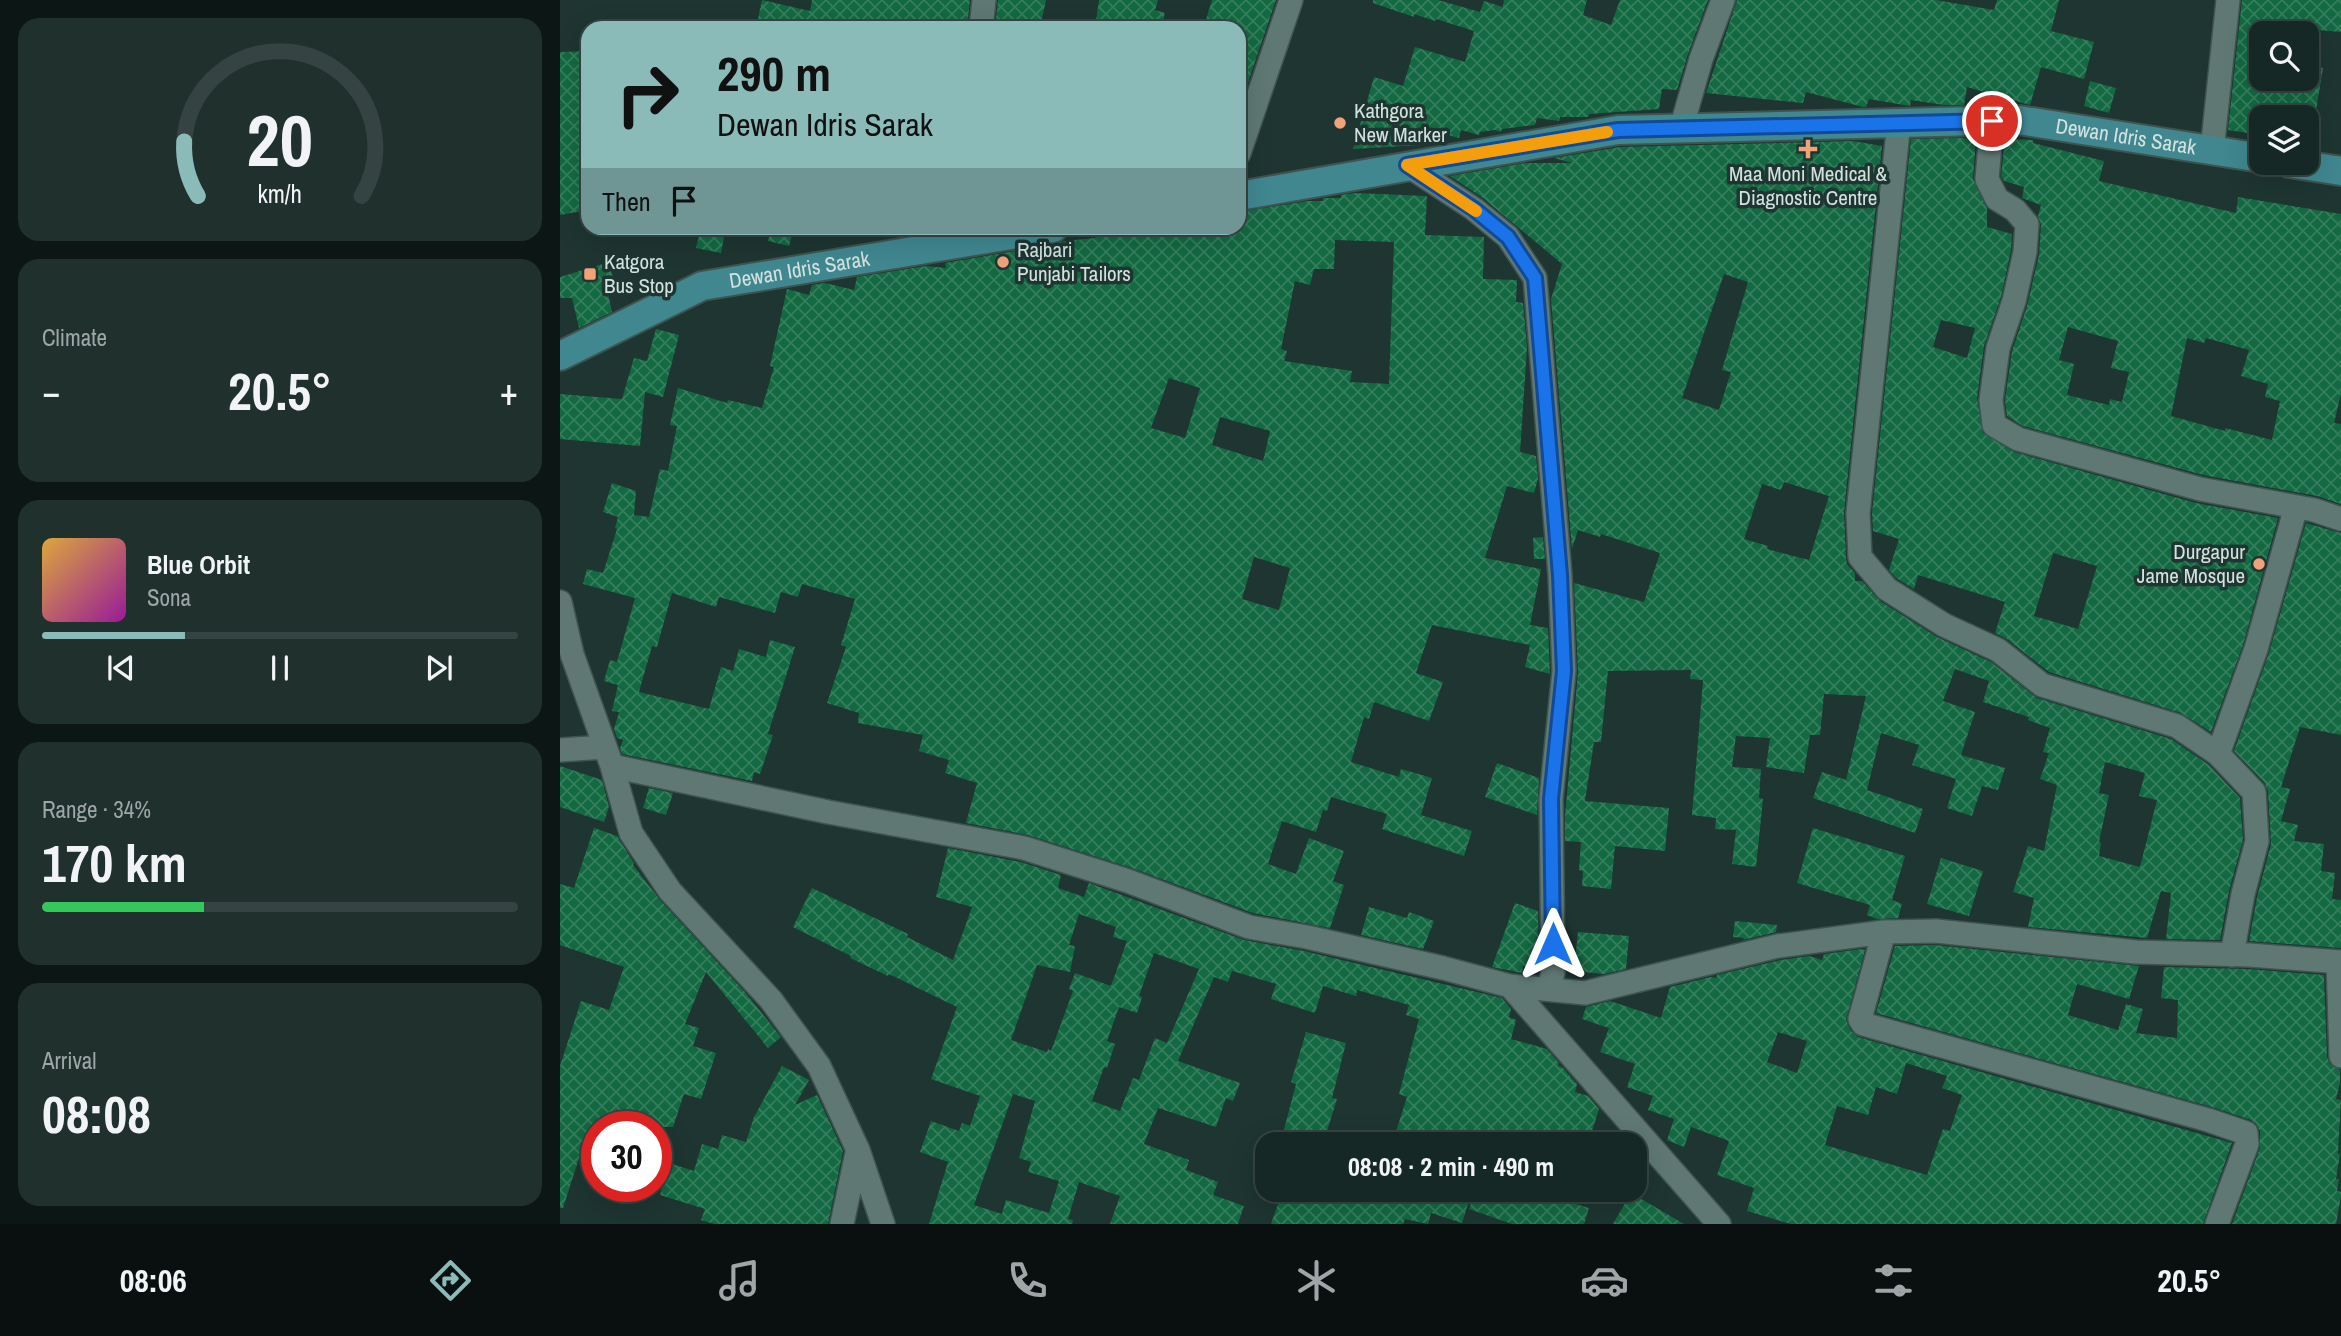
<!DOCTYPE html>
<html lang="en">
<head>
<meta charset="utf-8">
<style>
  :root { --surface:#162825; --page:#1f302d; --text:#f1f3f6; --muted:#9ea6a7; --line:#354442; --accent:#8bbbb9 }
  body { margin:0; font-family:"Archivo Narrow",sans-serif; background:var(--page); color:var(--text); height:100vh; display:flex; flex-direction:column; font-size:26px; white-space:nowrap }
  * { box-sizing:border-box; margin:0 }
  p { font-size:23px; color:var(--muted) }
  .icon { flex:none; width:38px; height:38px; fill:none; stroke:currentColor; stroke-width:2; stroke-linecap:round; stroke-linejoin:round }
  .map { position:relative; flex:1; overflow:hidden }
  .side { display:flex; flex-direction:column; gap:18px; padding:18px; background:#0c1614; width:560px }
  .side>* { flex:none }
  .top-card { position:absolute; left:21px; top:21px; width:665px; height:214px; border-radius:21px; box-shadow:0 7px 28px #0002,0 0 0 2px var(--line); background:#8bbbb9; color:#111; overflow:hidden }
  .fabs { position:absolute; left:1689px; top:21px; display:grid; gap:14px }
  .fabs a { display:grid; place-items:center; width:70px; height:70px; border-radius:14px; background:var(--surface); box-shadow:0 7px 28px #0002,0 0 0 2px var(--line); font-size:35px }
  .speed { position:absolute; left:21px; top:1111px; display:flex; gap:14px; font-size:35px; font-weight:700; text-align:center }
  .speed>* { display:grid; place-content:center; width:91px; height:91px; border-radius:50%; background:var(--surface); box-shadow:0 7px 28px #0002,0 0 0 2px var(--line); line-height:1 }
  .speed .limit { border:10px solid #d22; background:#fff; color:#111 }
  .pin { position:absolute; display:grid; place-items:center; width:60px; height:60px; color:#fff; margin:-30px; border:4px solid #fff; border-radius:50%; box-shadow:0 2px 7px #0007 }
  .me { position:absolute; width:77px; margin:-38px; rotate:0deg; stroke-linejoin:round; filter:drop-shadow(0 0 5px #0008) }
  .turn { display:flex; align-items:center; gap:24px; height:147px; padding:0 21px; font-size:32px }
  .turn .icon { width:91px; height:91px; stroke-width:2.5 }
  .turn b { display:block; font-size:49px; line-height:60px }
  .then { display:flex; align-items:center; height:66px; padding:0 21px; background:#0003; gap:14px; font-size:26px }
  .big { font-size:52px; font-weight:700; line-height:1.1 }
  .side .widget { flex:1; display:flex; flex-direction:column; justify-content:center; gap:10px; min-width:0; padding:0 24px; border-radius:21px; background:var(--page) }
  .side .dial { align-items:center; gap:0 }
  .dial svg { height:182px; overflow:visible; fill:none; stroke:var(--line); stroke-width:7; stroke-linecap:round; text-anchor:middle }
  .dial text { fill:var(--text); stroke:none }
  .song { display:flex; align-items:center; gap:21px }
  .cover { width:84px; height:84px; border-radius:10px; background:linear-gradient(135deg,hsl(40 70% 55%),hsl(300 70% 35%)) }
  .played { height:7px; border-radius:4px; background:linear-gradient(90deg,var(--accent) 30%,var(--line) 30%) }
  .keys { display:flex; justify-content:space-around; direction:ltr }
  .heat { display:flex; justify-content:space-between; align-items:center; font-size:38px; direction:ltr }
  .charge { height:10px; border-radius:5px; background:linear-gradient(90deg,#34c759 34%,var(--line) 0) }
  .trip { position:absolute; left:695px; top:1132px; width:392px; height:70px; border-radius:21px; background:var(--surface); box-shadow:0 7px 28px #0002,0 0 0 2px var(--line); font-weight:700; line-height:70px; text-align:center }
  .tabs { display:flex; height:112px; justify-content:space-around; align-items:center; background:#09100f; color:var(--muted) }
  .tabs .icon { width:49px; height:49px }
  .tabs .active { color:var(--accent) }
  .tabs b { font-size:32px; color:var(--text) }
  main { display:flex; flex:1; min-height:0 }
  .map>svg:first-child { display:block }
  .building { fill:url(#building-cross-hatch); fill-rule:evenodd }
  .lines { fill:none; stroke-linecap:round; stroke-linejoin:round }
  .minor-casing { stroke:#3f5350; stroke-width:26 }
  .major-casing { stroke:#3f5350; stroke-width:32 }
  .minor { stroke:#5f7874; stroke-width:23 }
  .major { stroke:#408790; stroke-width:28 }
  .route-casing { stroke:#114b97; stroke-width:18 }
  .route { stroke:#1a73e8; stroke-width:12 }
  .slow { stroke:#f59e0b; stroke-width:12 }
  .poi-dot { fill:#f0a279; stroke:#1e3531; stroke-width:2.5 }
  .labels { text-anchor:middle; stroke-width:7; stroke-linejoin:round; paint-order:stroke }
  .poi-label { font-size:21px; fill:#d4e2df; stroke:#1e3531; text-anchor:start }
  .street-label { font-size:21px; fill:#d4e2df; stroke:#1e3531 }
</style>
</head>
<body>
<main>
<section class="side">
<div class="widget dial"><svg viewBox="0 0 100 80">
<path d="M14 69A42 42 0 1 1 86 69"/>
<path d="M14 69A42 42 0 0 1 8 45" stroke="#8bbbb9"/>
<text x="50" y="56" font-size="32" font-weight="700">20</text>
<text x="50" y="72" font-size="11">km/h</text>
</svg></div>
<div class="widget"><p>Climate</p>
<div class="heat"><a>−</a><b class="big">20.5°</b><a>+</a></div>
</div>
<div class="widget">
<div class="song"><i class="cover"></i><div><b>Blue Orbit</b><p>Sona</p></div></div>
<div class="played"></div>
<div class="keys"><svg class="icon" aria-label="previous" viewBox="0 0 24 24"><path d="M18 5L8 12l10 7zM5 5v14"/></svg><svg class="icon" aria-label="pause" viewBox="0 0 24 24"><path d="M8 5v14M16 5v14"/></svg><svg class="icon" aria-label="next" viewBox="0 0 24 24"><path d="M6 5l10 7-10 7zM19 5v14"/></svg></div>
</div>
<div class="widget"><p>Range · 34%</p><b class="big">170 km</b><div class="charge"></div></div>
<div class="widget"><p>Arrival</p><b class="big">08:08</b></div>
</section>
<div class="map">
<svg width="1781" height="1224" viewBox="0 0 1781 1224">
  <defs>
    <pattern id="building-cross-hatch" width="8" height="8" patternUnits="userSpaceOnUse" patternTransform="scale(1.75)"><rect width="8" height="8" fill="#136941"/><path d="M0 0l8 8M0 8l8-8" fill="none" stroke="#347e5c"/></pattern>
  </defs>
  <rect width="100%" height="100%" fill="#1e3531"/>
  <path class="building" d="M202,0L250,11L252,0H410L407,28H196Z
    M438,0H486L480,28H435Z
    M539,0H598L595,10L605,13L601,28H535Z
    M652,0H716L679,109V28H660L645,23Z
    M813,0H878L920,12L924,1L943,7L944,0H1027L1023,15L1051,25L1060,0H1148L1128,54L1117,90L1102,89L1099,109L1029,114L1028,117H1000L999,121L977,118L975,125L942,129L941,132L935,130L920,132L919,135L901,130L899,138L863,128L862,145L793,149L814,77L843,86L855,47L905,62L914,31L876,19L875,21L854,14V17L813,3Z
    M1177,0H1376L1434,10L1437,0H1499L1491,31L1534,42L1524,79L1481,67L1470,105L1407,87L1404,105H1384L1351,100L1350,106L1309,99L1306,107H1303L1246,92L1243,103L1146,93Z
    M1682,0H1781V32L1758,30L1757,33H1701V79H1746V65L1763,68L1755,117H1701V135L1668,130Z
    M28,51V210L0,215V52Z
    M1530,81L1556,88L1549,113L1524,106Z
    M1401,138L1416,139L1413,179L1427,208V227L1452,234L1451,250L1441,297L1424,346L1417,398L1423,433L1454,452L1636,503L1718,518L1683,645L1651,732L1621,713L1489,672L1447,639L1435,633L1445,602L1358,575L1354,589L1336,578L1329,570L1339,539L1313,531L1312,513L1351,139ZM1381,320L1415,328L1407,358L1373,347ZM1493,553L1537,566L1518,629L1474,616Z
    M1445,139L1473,140V143L1544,161L1539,181L1676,213L1678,197L1781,214V394L1774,423L1781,424V504L1757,496L1643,475L1463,426L1447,416L1445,400L1452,351L1467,306L1479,255L1481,225L1478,216L1481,205L1462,198L1464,187L1444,181L1441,176ZM1508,327L1558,341L1551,368L1569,372L1562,402L1550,399L1549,405L1507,395L1514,364L1499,360ZM1627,338L1644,343L1646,338L1689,350L1681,376L1708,384L1705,397L1720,401L1712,440L1665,428V431L1611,416Z
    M1293,141L1322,146L1284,512L1286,558L1287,564L1295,573V581H1302L1320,601L1377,637L1431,662L1477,698L1611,739L1649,765L1680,798L1683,840L1669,891L1660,940L1606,939L1611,893L1601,891L1587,938L1468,927L1474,898L1453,892L1468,846L1484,851L1497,785L1480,779L1489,753L1483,752L1490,728L1468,720L1469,717L1423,702L1429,681L1395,669L1383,701L1415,712L1401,755L1445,768L1438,790L1422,786L1412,816L1387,808L1396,779L1352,765L1359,745L1321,733L1307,790L1363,809L1355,833L1253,798L1262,772L1286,780L1306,696L1264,694L1260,735H1250L1244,773L1206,767L1210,738L1176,736L1172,767L1201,769L1199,798L1203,799L1196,867L1172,864L1176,830L1155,829L1156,818L1132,815L1143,680L1130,679L1131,670L1048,671L1041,742H1034L1025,801L1109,808L1105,851L1055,846L1051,889L1022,886L1023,871L1019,870L1021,842L1005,841V816L1018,672L1014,583L1084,602L1100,553L1041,534L1040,537L1018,530L1012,549L991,299L1002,264L923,198L890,176L965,163H1012L994,158L1060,147ZM1164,274L1188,282L1162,370L1171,372L1159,410L1122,398ZM1224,482L1269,496L1249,560L1207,549L1208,546L1184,539L1202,484L1221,490ZM1545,762L1585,773L1579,796L1597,800L1580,867L1539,856L1541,843L1539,842L1549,795L1539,793Z
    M795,193L867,196L865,235L924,237L923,279L957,280L956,302L963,303L967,347L960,452L976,456L978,479L974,493L947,486L925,558L981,569L970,625L988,628L990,674L965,667L970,645L872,625L856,673L883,682L869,721L814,702L809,719L804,717L791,762L839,777L841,769L872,778L861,815L912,831L904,856L822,829L827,814L771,797L767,811L763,810L756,832L722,821L708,864L736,874L749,838L784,851L773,881L784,885L770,928L693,913L572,868L468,835L406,823L417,783L385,773L389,760L359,751L363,735L298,723L299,713L267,703L286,647L281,645L295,599L242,584L238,597L221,592L215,613L159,597L156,607L112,593L97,647L92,646L79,692L149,709L161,667L173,671L179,649L206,657L210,640L235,647L208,734L213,735L200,774L194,772L192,781L62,754L60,748L63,740L57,738L54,729L59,712L52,711L58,685L44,681L50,660L57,662L75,598L23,584L27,569L43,573L57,529L55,528L58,517L43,512L52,483L76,491L74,515L89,517L100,469L108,471L117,426L110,425L118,388L167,403L168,400L202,408L214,367L210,366L227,289L249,295L252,285L265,283L294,290L297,277L366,266L386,268L385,263L496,244L504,241L535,238L536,234L582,228H679V212L748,201H763V198H781V195ZM775,240L834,242L829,384L790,382L792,371L724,361L727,351L721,349L735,281L750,285L754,269H774ZM609,378L640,388L625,438L591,428ZM660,417L710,431L703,461L652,445ZM694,557L730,568L719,610L682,599Z
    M212,228H234L229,246L208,241Z
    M140,232L164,237L161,253L136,248Z
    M49,262L53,277L45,280L52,312L19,328L12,298H0V277Z
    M96,329L119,335L103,397L85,392L80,446L0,439V394L62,399L74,358L87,361Z
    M1746,523L1781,533V735L1740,727L1721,787L1730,789L1721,821L1738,825L1734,841L1764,844L1761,871L1775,873L1772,899L1781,900V948L1689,941L1697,897L1711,844L1708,791L1704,782L1674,751L1709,653Z
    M983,537L985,559H974L973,538Z
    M937,763L979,778L977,815L925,797Z
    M0,766L42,780L49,807L44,822L0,807Z
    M89,788L113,793L106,815L83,808Z
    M34,828L57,836L74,863L73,865L100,900L184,991L221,1037L208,1048L146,972L125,1024L139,1028L133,1046L156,1053L141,1099L124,1094L113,1127H37V1160L20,1155L3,1208H0V1066L21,1001L49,1010L64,967L0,945V884L14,888Z
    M1253,828L1345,856L1332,900L1342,904L1338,918L1317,919L1307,915L1310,905L1237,883Z
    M388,848L461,862L501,875L498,888L524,897L529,883L684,940L744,951L942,998L951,1009L949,1017L956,1020L951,1039L987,1049L999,1063L998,1066L1002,1067L1017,1084L1015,1092L1028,1096L1039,1109L1028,1144H832L847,1097L839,1094L859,1019L846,1015L849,1005L797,990L796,996L763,986L755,1013L711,999L716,984L672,971L668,982L654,977L618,1061L680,1083L673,1101L666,1098L656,1127L598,1108L584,1144L629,1160L626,1170L658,1182L653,1195L684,1206L678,1224H550L560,1196L519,1182L508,1219L513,1220L512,1224H369L388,1162L360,1152L371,1121L399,1131L402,1123L410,1126L420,1096L371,1079L397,1007L329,974L328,976L290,958L291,956L233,927L252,888L348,934L347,937L393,960L412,907L376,897ZM519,914L556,927L553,937L567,941L551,986L515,973L509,989L513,991L491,1051L488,1049L487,1052L451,1040L477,965L510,972L515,946L509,945ZM594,953L639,969L607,1043L595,1038L579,1080L573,1078L560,1111L532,1101L544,1067L547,1068L555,1044L547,1041L559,1007L577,1013L582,997L579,996ZM453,1094L475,1101L459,1158L471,1162L468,1172L499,1181L489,1213L446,1200L442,1214L414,1205Z
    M1381,858L1423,871L1409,916L1367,904Z
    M955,903L978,911L979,967L963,966L962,973L932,967Z
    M809,907L847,918L849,912L874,921L863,949L801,935Z
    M1175,921L1217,925L1216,932L1183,940L1184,938L1173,937Z
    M1018,932L1069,936L1066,969L1044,974L1014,971Z
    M1375,945L1579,966L1569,999L1517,984L1508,1015L1558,1030L1566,1004L1583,1009L1576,1033L1617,1038L1618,1000L1601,998L1604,967L1688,969L1764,975L1767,1057L1770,1064L1780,1070V1083L1776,1099L1781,1100L1778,1154H1780L1776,1179H1779L1777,1191L1781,1192V1196L1776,1224H1672L1700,1148V1131L1696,1124L1691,1120L1652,1107L1316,1013L1335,946Z
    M1302,949L1305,950L1286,1020L1291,1031L1298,1037L1672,1143L1643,1224H1231L1187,1211L1194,1188L1157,1175L1169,1141L1131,1127L1124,1147L1107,1140L1114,1119L1088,1110L1093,1096L1067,1087L1075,1064L1040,1052L1049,1028L1022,1019L1026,1007L1050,1001L1101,1018L1110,987L1151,977L1156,978L1157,975L1221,960L1249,956L1262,960L1264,954ZM1218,1032L1247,1041L1237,1073L1207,1062ZM1346,1063L1387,1076L1382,1088L1402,1095L1390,1131L1383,1129L1367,1175L1265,1145L1277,1106L1308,1115L1316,1087L1337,1094Z
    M746,1032L786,1043L772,1098L777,1099L763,1144H734L721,1141L736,1084L731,1082Z
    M222,1066L249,1080L235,1105L257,1095L283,1151L268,1224H154L141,1220L145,1209L100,1195L109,1163L134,1171L142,1144L158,1149L162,1135L186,1142L194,1117Z
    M717,1190H895L911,1195L902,1223L871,1213L868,1224L845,1219L843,1224H711L718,1204L713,1202Z
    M916,1190H1022L1016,1204L1029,1208L1024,1224H952L909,1209Z
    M1071,1193L1124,1224H1053Z"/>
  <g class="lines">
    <g class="minor-casing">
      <path id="minor" d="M421,28L424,0
        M1432,121L1427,179L1437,199L1455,210L1467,224L1465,252L1454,301L1438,348L1431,400L1434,425L1458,439L1640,489L1754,510L1781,519
        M1339,122L1298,513L1300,557L1327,589L1384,625L1438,650L1482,685L1617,726L1658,754L1694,792L1697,841L1683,894L1672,955
        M1121,129L1141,59L1163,0
        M1652,151L1668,0
        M679,153L731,0
        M847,165L914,209L948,237L975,278L1000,575L1004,671L991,799L993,972L989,989
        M0,602L12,654L52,766L71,833L110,891L211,1000L259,1066L298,1150L323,1224
        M0,750L45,747
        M1658,754L1696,649L1736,507
        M52,766L268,812L464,848L568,881L689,927L747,937L883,968L950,986L1025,993L1218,946L1324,932L1376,931L1576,952L1689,955L1781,962
        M1324,932L1300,1019L1303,1024L1648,1120L1686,1133L1687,1144L1657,1224
        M1778,962L1781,1056
        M950,986L1159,1224
        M282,1224L297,1153"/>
    </g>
    <g class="major-casing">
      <g id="major">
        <path d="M1729,163L1781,171"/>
        <path id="s1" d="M679,196L1058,130L1459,120L1701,158"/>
        <path id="s2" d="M0,356L142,286L493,228"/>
      </g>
    </g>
    <use href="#minor" class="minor"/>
    <use href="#major" class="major"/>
  </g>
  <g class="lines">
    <g class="route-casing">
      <path id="route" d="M993,944L991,799L1004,671L1000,575L975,278L948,237L914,209L847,165L1058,130L1432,121"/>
    </g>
    <use href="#route" class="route"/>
    <path class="slow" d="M916,211L847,165L1047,132"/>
  </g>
  <g class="poi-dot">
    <circle cx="780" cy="123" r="7"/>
    <path d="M1244.5 138.5h7v7h7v7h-7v7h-7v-7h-7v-7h7z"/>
    <circle cx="443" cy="262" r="7"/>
    <rect x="23" y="267" width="14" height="14" rx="3.5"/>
    <circle cx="1699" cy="564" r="7"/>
  </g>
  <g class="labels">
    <g class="poi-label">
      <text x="794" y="118">Kathgora<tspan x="794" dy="24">New Marker</tspan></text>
      <text x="1248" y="181" text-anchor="middle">Maa Moni Medical &amp;<tspan x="1248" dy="24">Diagnostic Centre</tspan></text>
      <text x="457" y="257">Rajbari<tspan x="457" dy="24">Punjabi Tailors</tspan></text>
      <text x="44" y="269">Katgora<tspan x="44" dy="24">Bus Stop</tspan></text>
      <text x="1685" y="559" text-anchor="end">Durgapur<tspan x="1685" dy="24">Jame Mosque</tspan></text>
    </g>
    <g class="street-label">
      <text dy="7" stroke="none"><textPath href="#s1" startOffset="894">Dewan Idris Sarak</textPath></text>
      <text dy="7" stroke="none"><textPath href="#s2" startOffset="257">Dewan Idris Sarak</textPath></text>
    </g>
  </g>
</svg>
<div class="fabs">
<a><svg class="icon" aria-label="search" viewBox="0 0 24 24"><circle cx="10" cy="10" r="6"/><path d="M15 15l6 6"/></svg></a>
<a><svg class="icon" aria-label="layers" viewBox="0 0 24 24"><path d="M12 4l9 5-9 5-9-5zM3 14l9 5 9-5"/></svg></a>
</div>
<div class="speed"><div class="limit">30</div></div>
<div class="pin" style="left:1432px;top:121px;background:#d93025"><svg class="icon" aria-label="arrive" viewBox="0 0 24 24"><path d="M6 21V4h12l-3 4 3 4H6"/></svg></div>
<svg class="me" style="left:993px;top:944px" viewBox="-20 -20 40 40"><path d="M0-17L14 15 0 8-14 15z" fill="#1a73e8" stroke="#fff" stroke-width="4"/></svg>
<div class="trip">08:08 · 2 min · 490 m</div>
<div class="top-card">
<div class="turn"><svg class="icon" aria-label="right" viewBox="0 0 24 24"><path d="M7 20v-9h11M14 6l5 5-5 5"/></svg><div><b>290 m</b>Dewan Idris Sarak</div></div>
<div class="then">Then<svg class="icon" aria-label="arrive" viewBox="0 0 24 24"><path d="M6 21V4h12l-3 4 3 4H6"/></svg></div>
</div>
</div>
</main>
<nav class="tabs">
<b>08:06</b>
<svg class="icon active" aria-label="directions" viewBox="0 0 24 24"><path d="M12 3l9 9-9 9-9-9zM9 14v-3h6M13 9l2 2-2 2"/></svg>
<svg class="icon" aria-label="music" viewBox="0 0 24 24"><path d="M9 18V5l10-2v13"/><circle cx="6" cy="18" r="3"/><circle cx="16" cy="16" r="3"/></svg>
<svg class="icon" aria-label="phone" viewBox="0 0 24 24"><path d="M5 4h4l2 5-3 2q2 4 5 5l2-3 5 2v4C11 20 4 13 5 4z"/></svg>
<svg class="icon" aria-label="climate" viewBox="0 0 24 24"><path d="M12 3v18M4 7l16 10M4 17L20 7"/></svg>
<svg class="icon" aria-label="car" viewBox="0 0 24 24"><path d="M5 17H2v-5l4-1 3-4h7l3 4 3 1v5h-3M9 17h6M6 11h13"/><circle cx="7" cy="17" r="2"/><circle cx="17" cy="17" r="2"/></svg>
<svg class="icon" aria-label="filters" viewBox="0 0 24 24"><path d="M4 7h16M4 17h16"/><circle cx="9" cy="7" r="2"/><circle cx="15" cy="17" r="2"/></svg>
<b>20.5°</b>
</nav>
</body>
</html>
